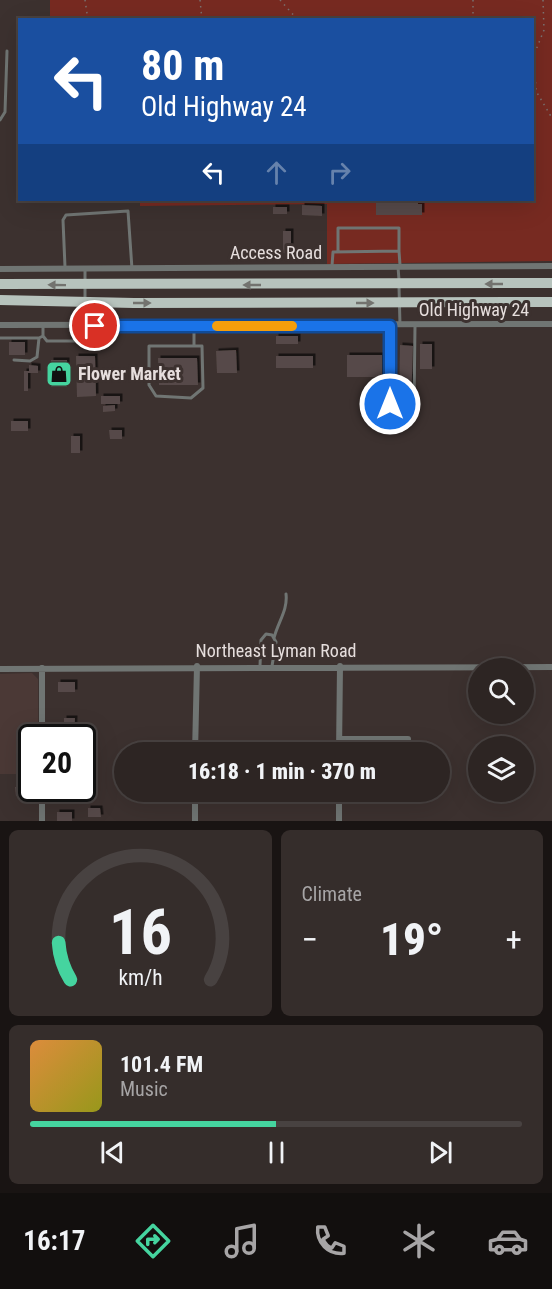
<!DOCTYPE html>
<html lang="en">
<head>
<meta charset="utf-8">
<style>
  :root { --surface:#2d2523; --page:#352d2b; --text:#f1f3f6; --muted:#a7a5a6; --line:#484241; --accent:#45d49f }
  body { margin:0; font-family:"Roboto Condensed",sans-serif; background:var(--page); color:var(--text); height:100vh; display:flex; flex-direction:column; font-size:22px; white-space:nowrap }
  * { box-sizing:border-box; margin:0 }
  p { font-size:20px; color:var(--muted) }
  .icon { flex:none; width:33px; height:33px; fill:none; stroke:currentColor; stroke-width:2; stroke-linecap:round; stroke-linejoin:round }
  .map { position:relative; height:821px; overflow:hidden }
  .sheet { display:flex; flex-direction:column; gap:9px; padding:9px; background:#191413; flex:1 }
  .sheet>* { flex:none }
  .banner { position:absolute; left:18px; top:18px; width:516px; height:183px; border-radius:0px; box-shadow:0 6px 24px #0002,0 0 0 2px var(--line); background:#1a4fa0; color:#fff; overflow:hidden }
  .tools { position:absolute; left:468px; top:658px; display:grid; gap:12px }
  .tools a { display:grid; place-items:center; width:66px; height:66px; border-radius:50%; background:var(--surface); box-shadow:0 6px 24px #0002,0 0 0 2px var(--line); font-size:30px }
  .speed { position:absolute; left:18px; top:724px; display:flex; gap:12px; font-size:30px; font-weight:700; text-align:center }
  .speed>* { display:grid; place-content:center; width:78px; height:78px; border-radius:50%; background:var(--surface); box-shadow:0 6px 24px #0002,0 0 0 2px var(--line); line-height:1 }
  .speed .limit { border:3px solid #111; border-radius:9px; background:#fff; color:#111 }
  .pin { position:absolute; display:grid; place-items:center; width:51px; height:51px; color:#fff; margin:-26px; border:3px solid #fff; border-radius:50%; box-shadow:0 2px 6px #0007 }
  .me { position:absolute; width:66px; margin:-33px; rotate:0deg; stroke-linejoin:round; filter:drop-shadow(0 0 4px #0008) }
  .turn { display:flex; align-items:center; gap:21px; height:126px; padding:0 24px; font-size:27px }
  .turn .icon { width:78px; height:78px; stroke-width:2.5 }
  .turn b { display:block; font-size:42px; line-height:51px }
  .lanes { display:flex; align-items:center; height:57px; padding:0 24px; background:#0003; justify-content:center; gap:30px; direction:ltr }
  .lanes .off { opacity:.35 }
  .big { font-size:45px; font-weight:800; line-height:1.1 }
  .sheet .card { flex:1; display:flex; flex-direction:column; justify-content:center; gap:9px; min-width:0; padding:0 21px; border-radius:9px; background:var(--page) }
  .sheet .dial { align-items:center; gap:0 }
  .dial svg { height:156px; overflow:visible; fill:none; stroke:var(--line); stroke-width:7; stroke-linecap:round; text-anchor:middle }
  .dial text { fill:var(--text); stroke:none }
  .song { display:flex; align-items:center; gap:18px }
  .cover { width:72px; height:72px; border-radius:9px; background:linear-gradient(135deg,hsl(30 70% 55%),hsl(60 70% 35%)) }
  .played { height:6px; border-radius:3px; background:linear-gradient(90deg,var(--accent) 50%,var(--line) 50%) }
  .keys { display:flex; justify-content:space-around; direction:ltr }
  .heat { display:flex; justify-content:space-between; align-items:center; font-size:33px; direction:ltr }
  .sheet .tiles { flex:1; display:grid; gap:9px; grid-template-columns:1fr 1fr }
  .card:last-child { grid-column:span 2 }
  .trip { position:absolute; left:114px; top:742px; width:336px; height:60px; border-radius:30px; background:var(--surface); box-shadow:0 6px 24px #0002,0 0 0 2px var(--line); font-weight:800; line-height:60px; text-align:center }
  .tabs { display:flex; height:96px; justify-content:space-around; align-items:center; background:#120f0e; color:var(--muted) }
  .tabs .icon { width:42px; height:42px }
  .tabs .current { color:var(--accent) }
  .tabs b { font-size:27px; color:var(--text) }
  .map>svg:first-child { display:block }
  .built { fill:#4b3936 }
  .green { fill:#772a21 }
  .building { fill:#564a48; filter:url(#shadow) }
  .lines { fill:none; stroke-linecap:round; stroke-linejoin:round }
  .path { stroke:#7b7270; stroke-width:1.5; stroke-dasharray:1.5 4.5; stroke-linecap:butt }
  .service { stroke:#707573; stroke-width:3 }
  .minor { stroke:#707573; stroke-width:6 }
  .trunk { stroke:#b7c3bd; stroke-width:10 }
  .oneway { fill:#73736f }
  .route-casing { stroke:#114b97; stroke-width:15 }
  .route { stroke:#1a73e8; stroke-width:10 }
  .slow { stroke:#f59e0b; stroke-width:10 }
  .labels { text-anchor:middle; stroke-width:6; stroke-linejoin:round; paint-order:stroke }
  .street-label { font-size:18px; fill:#e6dedd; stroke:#3c312f }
  .poi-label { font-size:18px; font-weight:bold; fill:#e6dedd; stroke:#3c312f; text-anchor:start }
</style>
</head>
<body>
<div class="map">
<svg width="552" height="821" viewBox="0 0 552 821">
  <defs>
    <filter id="shadow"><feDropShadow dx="2.5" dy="-2.5" stdDeviation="0" flood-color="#0009"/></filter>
  </defs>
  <rect width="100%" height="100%" fill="#3c312f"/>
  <path class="built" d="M32,673L38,679V738H32L31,774H0V674Z"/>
  <path class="green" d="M50,0H552V261L327,264V204L140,206V200H532V20H50Z"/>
  <path class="building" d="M376,200H418V204H422V215H376Z
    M302,205L322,206V216L302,215Z
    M273,207H287V214H273Z
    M283,231H291V254L283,253Z
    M276,336H298V344H276Z
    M9,342H25V355H9Z
    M420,344H432V369H420Z
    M400,345L413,346L411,404L399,403Z
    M236,350L237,373H217L216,351Z
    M347,355H382V377H347Z
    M76,356H95L96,396L77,397Z
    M276,356H313V368H276Z
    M158,358H197L198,385H159Z
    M51,360H67V387H51Z
    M29,365L38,366V373H28V391H24V371H29Z
    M105,373H115V381H105Z
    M101,396H120V404H101Z
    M115,405V411L103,412V406Z
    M370,406H380V416H370Z
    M11,421H28V431H11Z
    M109,430H122V439H110Z
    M71,436H80V453H71Z
    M58,682H75V692H58Z
    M64,718H75L74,738H64Z
    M93,773L94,783L83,785L82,775Z
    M30,786V796H16L15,787Z
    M88,808H100L101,817H88Z
    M57,812H72V821H57Z"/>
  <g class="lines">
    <path class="path" d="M85,0L88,20
      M200,0L202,20
      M280,0L298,20
      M473,0V20
      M543,0L544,30L534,55L536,91L552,118"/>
    <path class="service" d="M0,120L5,112L7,51
      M338,252V228H399V251
      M332,266L333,252L399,251L400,265
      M65,267L63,220L66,215L128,211L132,269
      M398,267L399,280
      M399,287L400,325
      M85,324V269
      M194,326V346H149V385L156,396L191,398L203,388L202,346H194
      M390,326V404L394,411H403L414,404L415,326
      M43,336L47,341H78L83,337V326
      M83,337L107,336
      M0,338H39L43,336V326
      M14,360L30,361L37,357L39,338
      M274,638C278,622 288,610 286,594
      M260,666L261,640L266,634L272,635L276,642L272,666"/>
    <path class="minor" d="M0,269L552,266
      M0,325L552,324
      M0,669L552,667
      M42,738V668
      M340,739H408
      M195,753L197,666
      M339,753L340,666
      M42,821V789
      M195,821V792
      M339,821V792"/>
    <path class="trunk" d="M0,284L552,283
      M0,300L134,303L552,302"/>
  </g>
  <defs><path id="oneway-solid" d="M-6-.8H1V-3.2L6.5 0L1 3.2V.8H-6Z" transform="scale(1.5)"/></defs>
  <g class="oneway">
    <use href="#oneway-solid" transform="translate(494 284) rotate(180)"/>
    <use href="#oneway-solid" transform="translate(57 285) rotate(-179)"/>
    <use href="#oneway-solid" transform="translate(252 285) rotate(180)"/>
    <use href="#oneway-solid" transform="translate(142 303)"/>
    <use href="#oneway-solid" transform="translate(365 303)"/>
  </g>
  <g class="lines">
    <g class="route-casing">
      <path id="route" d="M95,326H390V404"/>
    </g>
    <use href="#route" class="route"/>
    <path class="slow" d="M217,326H292"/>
  </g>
  <defs>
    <g id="shop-square" transform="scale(1.35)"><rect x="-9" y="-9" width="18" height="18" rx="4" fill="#45d49f" stroke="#3c312f"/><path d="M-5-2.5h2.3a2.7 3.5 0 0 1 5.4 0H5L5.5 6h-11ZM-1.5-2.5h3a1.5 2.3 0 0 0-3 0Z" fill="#111"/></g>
  </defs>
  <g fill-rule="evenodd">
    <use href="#shop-square" x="59" y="374"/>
  </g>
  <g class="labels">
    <g class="street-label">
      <text x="276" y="259">Access Road</text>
      <text x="474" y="316">Old Highway 24</text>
      <text x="276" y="657">Northeast Lyman Road</text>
    </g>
    <g class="poi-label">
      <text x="78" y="380">Flower Market</text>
    </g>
  </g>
</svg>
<div class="tools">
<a><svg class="icon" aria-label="search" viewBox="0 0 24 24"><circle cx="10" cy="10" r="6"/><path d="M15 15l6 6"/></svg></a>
<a><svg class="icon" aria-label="layers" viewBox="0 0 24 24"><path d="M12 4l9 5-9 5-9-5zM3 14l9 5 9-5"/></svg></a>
</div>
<div class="speed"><div class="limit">20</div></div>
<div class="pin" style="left:95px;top:326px;background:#d93025"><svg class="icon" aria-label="arrive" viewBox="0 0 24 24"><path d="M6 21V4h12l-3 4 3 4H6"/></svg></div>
<svg class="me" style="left:390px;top:404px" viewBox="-20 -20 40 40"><circle r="17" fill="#1a73e8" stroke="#fff" stroke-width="3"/><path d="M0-11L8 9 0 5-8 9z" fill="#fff"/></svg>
<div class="trip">16:18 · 1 min · 370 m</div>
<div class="banner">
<div class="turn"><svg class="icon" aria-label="left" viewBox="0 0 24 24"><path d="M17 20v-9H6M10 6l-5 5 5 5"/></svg><div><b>80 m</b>Old Highway 24</div></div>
<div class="lanes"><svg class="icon" aria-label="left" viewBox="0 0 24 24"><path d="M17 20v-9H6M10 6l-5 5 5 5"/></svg><svg class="icon off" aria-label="ahead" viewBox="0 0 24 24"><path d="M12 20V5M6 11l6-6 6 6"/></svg><svg class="icon off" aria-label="right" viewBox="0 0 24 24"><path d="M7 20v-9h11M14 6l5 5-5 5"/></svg></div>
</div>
</div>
<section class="sheet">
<div class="tiles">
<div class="card dial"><svg viewBox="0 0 100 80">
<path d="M14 69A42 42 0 1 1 86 69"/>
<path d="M14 69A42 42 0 0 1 8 50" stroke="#45d49f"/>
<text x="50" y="56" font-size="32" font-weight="700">16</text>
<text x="50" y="72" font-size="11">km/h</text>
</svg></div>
<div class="card"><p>Climate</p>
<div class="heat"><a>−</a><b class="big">19°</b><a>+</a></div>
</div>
<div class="card">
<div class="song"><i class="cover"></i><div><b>101.4 FM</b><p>Music</p></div></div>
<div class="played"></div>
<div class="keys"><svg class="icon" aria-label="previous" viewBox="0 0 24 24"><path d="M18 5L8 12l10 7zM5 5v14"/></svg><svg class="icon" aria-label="pause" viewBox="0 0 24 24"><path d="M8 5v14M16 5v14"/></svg><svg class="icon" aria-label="next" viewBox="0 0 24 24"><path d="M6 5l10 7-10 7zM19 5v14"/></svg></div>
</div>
</div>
</section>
<nav class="tabs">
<b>16:17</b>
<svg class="icon current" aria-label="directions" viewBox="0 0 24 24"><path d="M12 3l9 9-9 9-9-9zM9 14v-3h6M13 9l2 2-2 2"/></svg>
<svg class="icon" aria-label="music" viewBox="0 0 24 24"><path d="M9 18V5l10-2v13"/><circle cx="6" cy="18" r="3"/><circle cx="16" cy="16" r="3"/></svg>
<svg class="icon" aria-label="phone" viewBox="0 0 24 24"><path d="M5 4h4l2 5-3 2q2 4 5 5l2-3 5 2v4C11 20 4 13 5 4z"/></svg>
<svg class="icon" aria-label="climate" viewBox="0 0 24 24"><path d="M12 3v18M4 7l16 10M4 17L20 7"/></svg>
<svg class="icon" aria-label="car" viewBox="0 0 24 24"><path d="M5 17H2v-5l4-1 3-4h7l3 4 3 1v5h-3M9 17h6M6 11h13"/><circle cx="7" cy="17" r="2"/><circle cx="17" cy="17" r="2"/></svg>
</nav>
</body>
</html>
